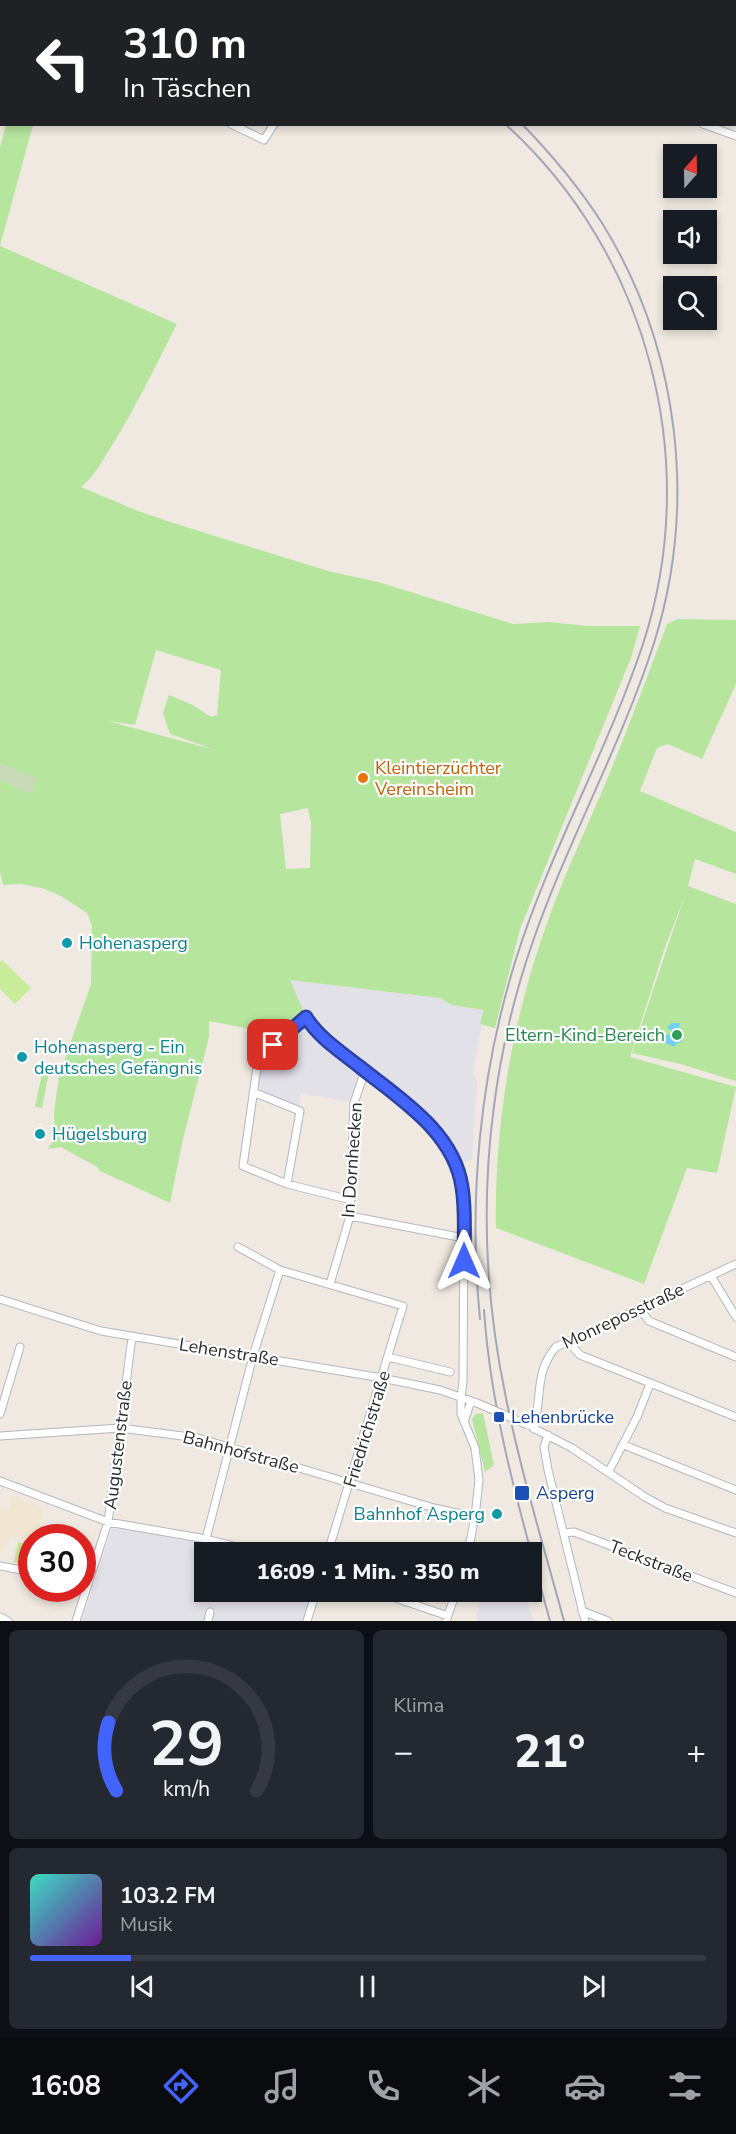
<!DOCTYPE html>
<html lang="de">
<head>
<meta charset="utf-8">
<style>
  :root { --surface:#171b24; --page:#242831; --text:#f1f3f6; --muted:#9ea1a6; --line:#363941; --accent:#4264fb }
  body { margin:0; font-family:"Nunito Sans",sans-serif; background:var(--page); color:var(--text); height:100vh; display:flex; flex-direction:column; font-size:22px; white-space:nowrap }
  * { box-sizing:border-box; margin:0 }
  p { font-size:20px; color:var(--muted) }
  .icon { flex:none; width:33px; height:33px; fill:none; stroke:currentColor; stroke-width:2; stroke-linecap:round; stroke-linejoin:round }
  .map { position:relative; height:1621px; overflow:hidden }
  .panel { display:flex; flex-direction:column; gap:9px; padding:9px; background:#0d0f14; flex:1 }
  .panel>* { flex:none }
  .hud { position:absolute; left:0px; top:0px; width:736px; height:126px; box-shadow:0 3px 9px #0003; background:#202124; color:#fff; overflow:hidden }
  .needle { width:39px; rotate:20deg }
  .buttons { position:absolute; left:663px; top:144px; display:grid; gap:12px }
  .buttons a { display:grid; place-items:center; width:54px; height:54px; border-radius:0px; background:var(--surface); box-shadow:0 3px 9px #0003; font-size:30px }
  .speed { position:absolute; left:18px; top:1524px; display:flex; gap:12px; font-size:30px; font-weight:700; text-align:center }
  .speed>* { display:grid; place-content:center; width:78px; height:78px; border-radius:50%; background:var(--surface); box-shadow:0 3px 9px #0003; line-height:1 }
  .speed .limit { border:9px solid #d22; background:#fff; color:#111 }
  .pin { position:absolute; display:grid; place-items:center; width:51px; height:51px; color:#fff; margin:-26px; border-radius:12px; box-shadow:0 3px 9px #0006 }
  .me { position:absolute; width:66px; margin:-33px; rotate:0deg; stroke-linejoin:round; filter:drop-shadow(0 0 4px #0008) }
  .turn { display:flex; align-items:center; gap:21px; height:126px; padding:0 24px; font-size:27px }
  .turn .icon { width:78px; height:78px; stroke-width:2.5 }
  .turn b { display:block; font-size:42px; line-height:51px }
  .big { font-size:45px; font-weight:800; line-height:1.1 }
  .panel .widget { flex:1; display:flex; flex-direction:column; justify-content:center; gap:9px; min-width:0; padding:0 21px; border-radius:9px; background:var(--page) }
  .panel .dial { align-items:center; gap:0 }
  .dial svg { height:156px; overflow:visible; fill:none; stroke:var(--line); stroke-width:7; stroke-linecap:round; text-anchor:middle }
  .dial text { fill:var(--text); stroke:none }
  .song { display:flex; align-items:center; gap:18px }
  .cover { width:72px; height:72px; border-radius:9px; background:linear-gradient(135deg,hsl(170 70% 55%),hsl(280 70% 35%)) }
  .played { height:6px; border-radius:3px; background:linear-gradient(90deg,var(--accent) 15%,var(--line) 15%) }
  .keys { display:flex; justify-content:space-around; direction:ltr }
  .heat { display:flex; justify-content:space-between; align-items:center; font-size:33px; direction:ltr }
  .panel .tiles { flex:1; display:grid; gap:9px; grid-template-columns:1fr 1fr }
  .widget:last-child { grid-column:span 2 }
  .trip { position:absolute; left:194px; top:1542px; width:348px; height:60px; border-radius:0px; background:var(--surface); box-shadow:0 3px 9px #0003; font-weight:800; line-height:60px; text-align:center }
  .menu { display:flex; height:96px; justify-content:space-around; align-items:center; background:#090b0e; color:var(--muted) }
  .menu .icon { width:42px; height:42px }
  .menu .selected { color:var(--accent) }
  .menu b { font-size:27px; color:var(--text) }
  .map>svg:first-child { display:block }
  .industrial { fill:#e3e1e8 }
  .education { fill:#f0e6d1 }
  .green { fill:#b6e59e; fill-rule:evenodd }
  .cemetery { fill:#c8d9b8 }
  .pitch { fill:#c9ec9a }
  .water { fill:#75cff0 }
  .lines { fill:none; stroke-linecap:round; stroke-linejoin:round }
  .street-casing { stroke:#b4b7c1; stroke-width:9 }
  .street { stroke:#fff; stroke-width:7 }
  .rail { stroke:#a3a6b8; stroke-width:2 }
  .street-bridge-casing { stroke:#b4b7c1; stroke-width:9; stroke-linecap:butt }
  .street-bridge { stroke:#fff; stroke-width:7 }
  .route-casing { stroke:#2b41a3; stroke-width:15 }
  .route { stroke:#4264fb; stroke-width:10 }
  .food-dot { fill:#e8710a; stroke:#fff; stroke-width:2 }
  .culture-dot { fill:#0f9aa8; stroke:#fff; stroke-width:2 }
  .leisure-dot { fill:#2e9e5b; stroke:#fff; stroke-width:2 }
  .transit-dot { fill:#1a4fb4; stroke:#fff; stroke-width:2 }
  .labels { text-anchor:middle; stroke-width:4.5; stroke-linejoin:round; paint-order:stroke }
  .food-label { font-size:18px; fill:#c56008; stroke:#fff; text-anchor:start }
  .culture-label { font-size:18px; fill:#0d838f; stroke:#fff; text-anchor:start }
  .leisure-label { font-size:18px; fill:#27864d; stroke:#fff; text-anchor:end }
  .street-label { font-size:18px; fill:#2e2e2e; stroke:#fff }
  .transit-label { font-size:18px; fill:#164399; stroke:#fff; text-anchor:start }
</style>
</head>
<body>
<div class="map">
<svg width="736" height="1621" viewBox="0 0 736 1621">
  <rect width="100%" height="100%" fill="#efe9e1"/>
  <path class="industrial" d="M69,0H301L303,1L69,2Z
    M289,980L440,998L452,1005L484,1010L474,1069V1076L477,1082L472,1160L456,1163L438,1135L365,1071L354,1103L300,1093V1111L253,1092L257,1065L283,1035Z
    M112,1528L172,1537L242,1552H204V1592H313L303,1621H82Z
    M483,1592H525L533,1621H476L477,1612Z"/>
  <path class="education" d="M13,1495L40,1506L42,1512L41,1537L32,1538L31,1541L11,1536L0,1553V1505L9,1508Z"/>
  <path class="green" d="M6,125H33L0,246L177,324C156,365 136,407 111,447C102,461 94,477 81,487L138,511L170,522L328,571L378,582L513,624L549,622L587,626H640L631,658L520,929L495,1028L480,1024L484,1010L452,1005L440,998L290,980L306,1017L283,1035L209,1021V1037L183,1139L170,1203L98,1170L99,1168L61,1147L48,1149L55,1138L54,1113L59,1076L91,984L92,926L87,913L61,896L45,889L21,884L3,885L0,872V780L31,793L37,780L0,763V147ZM156,650L221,670L217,715L211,717L193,705L169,695L163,713L170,734L215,750L108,721L135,725ZM308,808L311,822L310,868L286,869L280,814Z
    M677,619L736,620V684L702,759L668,744L657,748L640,791L736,832V874L695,859L688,886L736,904V1081L680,1064L632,1053L685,895L664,950L630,1057L736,1087L717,1173L687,1168L644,1284L496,1228C494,1123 513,1014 550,915C567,868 589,823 608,777C629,726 648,675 667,624Z
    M43,1069L49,1072L42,1108L35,1107Z
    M483,1413L494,1465L485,1472L472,1419L476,1414Z"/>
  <path class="cemetery" d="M0,763L38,779L31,794L0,780Z"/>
  <path class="pitch" d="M2,960L31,988L15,1004L0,989V962Z
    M18,1542L31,1545V1566L14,1562Z"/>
  <path class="water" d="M672,1023H680L679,1028L684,1035L682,1042L675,1044V1047L665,1043L661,1035L674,1034L667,1027Z"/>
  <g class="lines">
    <g class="street-casing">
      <path id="street" d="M0,26H2
        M735,62L736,59
        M231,124L264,140L274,124
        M703,124L736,136
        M253,1092L300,1111L287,1184
        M351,1200L287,1184L243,1166L258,1060L283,1035L306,1017C316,1034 334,1047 349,1059C382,1085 443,1125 457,1166C462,1181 463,1196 464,1211L463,1381L461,1398V1414L475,1448L479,1480L475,1517L468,1552
        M350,1216L464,1238
        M238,1247L280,1270L403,1306L328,1552
        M711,1276L736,1317
        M330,1284L350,1216L354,1103L365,1071
        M0,1299L101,1331L382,1378L440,1390L477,1403
        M639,1308L649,1321L736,1357
        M567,1341L580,1355L736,1417
        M388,1357L450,1372
        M0,1414L20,1347
        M464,1422L471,1401
        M533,1428L572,1448L645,1497L665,1508L736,1533
        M534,1429C542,1399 534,1372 556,1347L736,1264
        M548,1435L544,1447L548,1470L585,1621
        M0,1436L120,1428L198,1438L434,1508L475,1517
        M624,1445L736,1490
        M609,1471L637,1417L650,1384
        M0,1481L108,1522L206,1539L256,1552
        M565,1533L574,1532L736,1593
        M206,1539L253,1356L280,1270
        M0,1566L32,1572
        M378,1592L448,1616
        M582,1611L608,1621
        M0,1617L8,1621
        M76,1621L108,1522L132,1337
        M208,1621L210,1612
        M307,1621L316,1592
        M446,1621L456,1592"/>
    </g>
    <use href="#street" class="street"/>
    <path class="rail" d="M314,0L317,2
      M337,0L340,2
      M522,124C552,155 579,187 602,223C679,347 698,504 654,643C621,746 567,842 532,944C514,996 501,1052 494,1106C481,1203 486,1303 506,1398C521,1473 544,1547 564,1621
      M484,1310C491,1416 522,1519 550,1621
      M480,1319C468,1198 480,1074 516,959C550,851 607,752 643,644C703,461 648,253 505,124"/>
    <g class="street-bridge-casing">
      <path id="street-bridge" d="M477,1403L528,1425"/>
    </g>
    <use href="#street-bridge" class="street-bridge"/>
  </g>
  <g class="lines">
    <g class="route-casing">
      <path id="route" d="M273,1045L306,1017C318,1037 341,1052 360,1067C400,1099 454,1132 462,1187C466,1211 464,1236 464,1261"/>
    </g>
    <use href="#route" class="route"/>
  </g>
  <circle class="food-dot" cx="363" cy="778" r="6"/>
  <g class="culture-dot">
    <circle cx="67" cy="943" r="6"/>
    <circle cx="22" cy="1057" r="6"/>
    <circle cx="40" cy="1134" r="6"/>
    <circle cx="497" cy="1514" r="6"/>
  </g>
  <circle class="leisure-dot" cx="677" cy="1035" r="6"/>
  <g class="transit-dot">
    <rect x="493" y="1411" width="12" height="12" rx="3"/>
    <rect x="514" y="1485" width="16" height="16" rx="3"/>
  </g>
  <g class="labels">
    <g class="food-label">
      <text x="375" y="774">Kleintierzüchter<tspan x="375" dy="21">Vereinsheim</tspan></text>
    </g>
    <g class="culture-label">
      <text x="79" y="949">Hohenasperg</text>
      <text x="34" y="1053">Hohenasperg - Ein<tspan x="34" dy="21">deutsches Gefängnis</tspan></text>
      <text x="52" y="1140">Hügelsburg</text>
      <text x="485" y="1520" text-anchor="end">Bahnhof Asperg</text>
    </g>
    <g class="leisure-label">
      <text x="665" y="1041">Eltern-Kind-Bereich</text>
    </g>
    <g class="street-label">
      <text transform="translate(352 1160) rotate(-86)" y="6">In Dornhecken</text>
      <text transform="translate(623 1316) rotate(-25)" y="6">Monreposstraße</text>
      <text transform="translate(229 1352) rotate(9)" y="6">Lehenstraße</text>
      <text transform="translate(367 1429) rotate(-73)" y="6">Friedrichstraße</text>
      <text transform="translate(118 1445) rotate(-83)" y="6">Augustenstraße</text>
      <text transform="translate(241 1452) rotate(15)" y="6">Bahnhofstraße</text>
      <text transform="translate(651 1561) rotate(21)" y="6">Teckstraße</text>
    </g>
    <g class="transit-label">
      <text x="511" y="1423">Lehenbrücke</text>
      <text x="536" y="1499">Asperg</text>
    </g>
  </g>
</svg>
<div class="buttons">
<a><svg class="needle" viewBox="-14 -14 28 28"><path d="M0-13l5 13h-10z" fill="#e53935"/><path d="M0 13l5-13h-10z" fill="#9ea1a6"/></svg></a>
<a><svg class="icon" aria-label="sound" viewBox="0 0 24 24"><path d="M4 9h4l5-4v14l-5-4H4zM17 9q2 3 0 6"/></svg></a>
<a><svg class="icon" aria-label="search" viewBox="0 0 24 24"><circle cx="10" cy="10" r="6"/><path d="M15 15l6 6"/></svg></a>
</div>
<div class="speed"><div class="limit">30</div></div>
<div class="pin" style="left:273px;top:1045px;background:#d93025"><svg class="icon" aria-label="arrive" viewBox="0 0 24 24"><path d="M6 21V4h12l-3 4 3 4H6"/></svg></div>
<svg class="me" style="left:464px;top:1261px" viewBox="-20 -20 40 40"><path d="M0-17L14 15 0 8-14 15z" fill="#4264fb" stroke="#fff" stroke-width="4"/></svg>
<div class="trip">16:09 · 1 Min. · 350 m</div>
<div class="hud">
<div class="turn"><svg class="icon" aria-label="left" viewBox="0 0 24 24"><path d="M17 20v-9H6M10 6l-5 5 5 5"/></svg><div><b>310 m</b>In Täschen</div></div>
</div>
</div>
<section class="panel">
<div class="tiles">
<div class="widget dial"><svg viewBox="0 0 100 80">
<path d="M14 69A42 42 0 1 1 86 69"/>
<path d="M14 69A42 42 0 0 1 10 34" stroke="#4264fb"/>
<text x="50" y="56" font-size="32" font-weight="700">29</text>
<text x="50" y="72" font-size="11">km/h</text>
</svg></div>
<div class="widget"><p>Klima</p>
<div class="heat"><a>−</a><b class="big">21°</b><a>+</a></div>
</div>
<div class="widget">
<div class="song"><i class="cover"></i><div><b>103.2 FM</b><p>Musik</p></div></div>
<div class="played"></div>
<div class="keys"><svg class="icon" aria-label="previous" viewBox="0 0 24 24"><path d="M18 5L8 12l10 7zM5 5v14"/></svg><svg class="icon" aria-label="pause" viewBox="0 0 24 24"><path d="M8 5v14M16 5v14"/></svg><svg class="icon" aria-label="next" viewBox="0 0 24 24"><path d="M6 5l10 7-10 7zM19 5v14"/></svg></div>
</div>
</div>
</section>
<nav class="menu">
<b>16:08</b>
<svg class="icon selected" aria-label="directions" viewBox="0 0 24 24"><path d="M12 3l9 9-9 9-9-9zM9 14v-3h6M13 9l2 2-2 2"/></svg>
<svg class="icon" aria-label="music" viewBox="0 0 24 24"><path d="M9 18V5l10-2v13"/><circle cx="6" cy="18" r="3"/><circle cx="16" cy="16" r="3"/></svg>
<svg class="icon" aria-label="phone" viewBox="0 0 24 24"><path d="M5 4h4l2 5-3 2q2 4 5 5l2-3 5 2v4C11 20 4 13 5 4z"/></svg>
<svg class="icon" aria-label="climate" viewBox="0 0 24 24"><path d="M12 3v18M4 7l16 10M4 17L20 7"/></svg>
<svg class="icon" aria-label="car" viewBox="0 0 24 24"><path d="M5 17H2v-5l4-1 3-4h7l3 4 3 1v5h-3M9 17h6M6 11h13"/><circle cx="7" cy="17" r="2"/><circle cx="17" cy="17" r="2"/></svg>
<svg class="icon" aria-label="filters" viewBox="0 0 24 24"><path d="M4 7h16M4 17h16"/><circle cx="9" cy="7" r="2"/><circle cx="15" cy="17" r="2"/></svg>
</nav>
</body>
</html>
